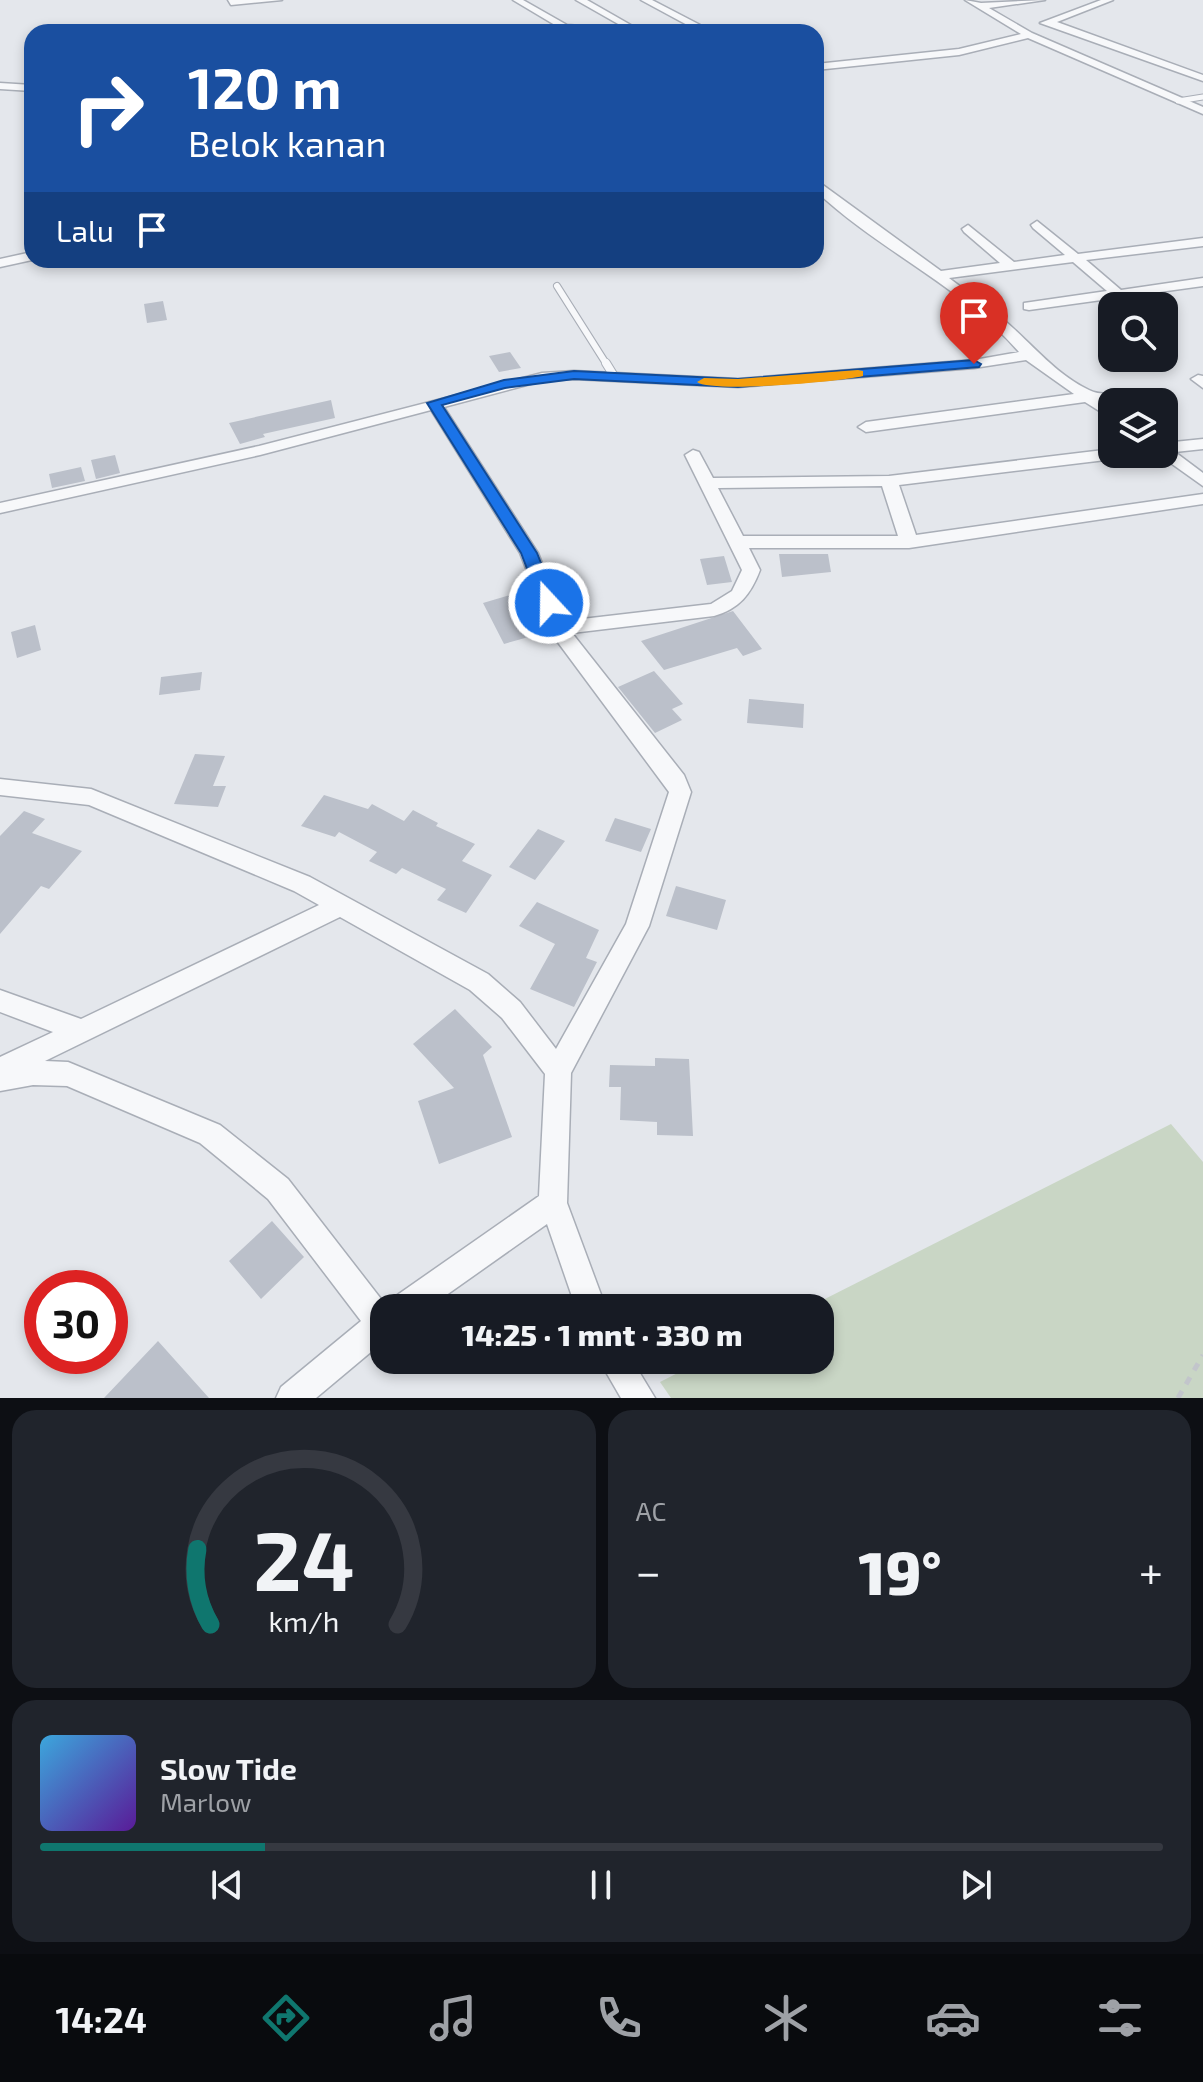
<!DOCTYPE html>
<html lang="id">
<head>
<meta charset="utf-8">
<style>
  :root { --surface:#171b24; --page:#20242c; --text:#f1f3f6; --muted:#9ea1a6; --line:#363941; --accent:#0f766e }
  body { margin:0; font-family:"Exo 2",sans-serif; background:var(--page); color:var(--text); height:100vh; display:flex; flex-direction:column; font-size:30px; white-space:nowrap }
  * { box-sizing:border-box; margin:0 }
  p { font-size:26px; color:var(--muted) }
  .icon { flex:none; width:44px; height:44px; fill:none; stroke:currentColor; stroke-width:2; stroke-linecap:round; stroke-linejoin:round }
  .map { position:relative; height:1398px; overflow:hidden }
  .details { display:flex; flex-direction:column; gap:12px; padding:12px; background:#0d0f14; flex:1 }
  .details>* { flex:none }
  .guide { position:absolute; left:24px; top:24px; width:800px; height:244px; border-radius:24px; box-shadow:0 4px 12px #0003; background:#1a4fa0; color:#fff; overflow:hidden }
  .fabs { position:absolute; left:1098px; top:292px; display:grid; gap:16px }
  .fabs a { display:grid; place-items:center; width:80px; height:80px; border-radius:16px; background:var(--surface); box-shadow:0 4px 12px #0003; font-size:40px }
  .speed { position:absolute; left:24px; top:1270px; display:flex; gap:16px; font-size:40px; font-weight:700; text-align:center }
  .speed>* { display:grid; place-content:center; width:104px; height:104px; border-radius:50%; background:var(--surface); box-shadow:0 4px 12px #0003; line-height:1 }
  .speed .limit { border:12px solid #d22; background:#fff; color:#111 }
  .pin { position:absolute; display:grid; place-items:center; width:68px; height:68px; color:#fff; margin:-82px -34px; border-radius:50% 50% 50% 0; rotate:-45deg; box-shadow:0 0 8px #0007 }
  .pin .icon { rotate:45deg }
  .me { position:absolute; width:88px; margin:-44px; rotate:339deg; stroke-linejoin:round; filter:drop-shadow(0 0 6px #0008) }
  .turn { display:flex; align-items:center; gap:28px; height:168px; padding:0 32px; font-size:36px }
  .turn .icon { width:104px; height:104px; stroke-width:2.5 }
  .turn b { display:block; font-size:56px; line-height:68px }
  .then { display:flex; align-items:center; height:76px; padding:0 32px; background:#0003; gap:16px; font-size:30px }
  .big { font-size:60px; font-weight:800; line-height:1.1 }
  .details .card { flex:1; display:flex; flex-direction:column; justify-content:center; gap:12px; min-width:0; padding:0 28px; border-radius:24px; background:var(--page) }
  .details .dial { align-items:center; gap:0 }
  .dial svg { height:208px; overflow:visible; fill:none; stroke:var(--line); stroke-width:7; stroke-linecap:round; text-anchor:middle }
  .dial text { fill:var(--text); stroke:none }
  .song { display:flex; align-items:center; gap:24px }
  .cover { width:96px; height:96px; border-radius:12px; background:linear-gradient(135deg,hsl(200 70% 55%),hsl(270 70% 35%)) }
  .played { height:8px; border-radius:4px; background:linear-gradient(90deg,var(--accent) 20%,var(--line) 20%) }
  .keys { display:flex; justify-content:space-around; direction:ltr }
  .heat { display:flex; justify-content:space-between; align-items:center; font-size:44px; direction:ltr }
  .details .tiles { flex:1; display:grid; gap:12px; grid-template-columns:1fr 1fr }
  .card:last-child { grid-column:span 2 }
  .trip { position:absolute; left:370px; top:1294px; width:464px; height:80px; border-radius:24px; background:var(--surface); box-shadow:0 4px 12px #0003; font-weight:800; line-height:80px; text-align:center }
  .tab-bar { display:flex; height:128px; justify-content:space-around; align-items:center; background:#090b0e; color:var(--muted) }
  .tab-bar .icon { width:56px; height:56px }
  .tab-bar .on { color:var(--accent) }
  .tab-bar b { font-size:36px; color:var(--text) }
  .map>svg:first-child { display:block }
  .green { fill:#c9d6c5 }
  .building { fill:#bbc0ca }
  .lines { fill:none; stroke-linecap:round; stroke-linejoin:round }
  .lane-far2-casing { stroke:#a9aeb7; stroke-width:7 }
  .lane-far1-casing { stroke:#a9aeb7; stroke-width:8 }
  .lane-casing { stroke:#a9aeb7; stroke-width:10 }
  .street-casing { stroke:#a9aeb7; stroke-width:3 }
  .path-far1 { stroke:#c2c5cb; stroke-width:2; stroke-dasharray:3 3; stroke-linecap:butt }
  .path { stroke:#c2c5cb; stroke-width:5; stroke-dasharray:8 8; stroke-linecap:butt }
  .lane-far2 { stroke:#f7f8fa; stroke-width:5 }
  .lane-far1 { stroke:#f7f8fa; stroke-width:6 }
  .lane { stroke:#f7f8fa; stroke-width:8 }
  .street { fill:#f7f8fa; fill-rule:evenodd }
  .route { fill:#1a73e8; stroke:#114b97; stroke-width:2 }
  .slow { fill:#f59e0b }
</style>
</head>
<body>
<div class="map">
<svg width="1203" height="1398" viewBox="0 0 1203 1398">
  <rect width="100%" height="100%" fill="#e4e7ec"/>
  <path class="green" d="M1171,1124L1203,1162V1398H671L660,1382L703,1360H820V1308H807Z"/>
  <path class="building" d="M163,301L167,320L147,323L144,304Z
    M510,352L521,368L499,372L489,356Z
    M331,400L335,418L263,434L265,437L240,444L229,423Z
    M115,455L120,473L96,479L91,460Z
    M81,467L85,481L52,488L49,474Z
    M779,554H828L831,572L782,577Z
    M724,556L732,582L707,585L700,559Z
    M520,592L533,614L521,615L532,636L504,644L483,603Z
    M733,611L762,649L743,656L737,648L664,670L641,641Z
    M35,625L41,650L17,658L11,632Z
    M654,671L683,704L672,709L682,720L655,733L618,687Z
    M202,672L200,690L159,695L161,677Z
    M749,699L804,704L803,728L747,723Z
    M195,754L225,756L213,786H226L218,807L174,804Z
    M324,795L368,809L372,804L404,821L413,810L438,823L436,826L475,844L462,861L492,875L466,913L437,900L446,889L402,868L396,874L369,861L377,852L339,832L335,837L301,826Z
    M24,811L45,819L32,833L82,851L49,889L41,886L0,934V836Z
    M615,818L651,829L641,852L605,841Z
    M538,829L565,841L535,880L509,867Z
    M676,886L726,900L717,930L666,916Z
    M537,902L599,930L586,958L597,962L574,1007L530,989L555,944L519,926Z
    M455,1009L492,1047L483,1055L512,1137L439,1164L418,1101L454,1088L413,1044Z
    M655,1058L689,1059L693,1136L657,1135V1122L620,1120L621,1087H609L610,1065L655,1066Z
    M272,1221L304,1257L261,1299L229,1261Z
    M158,1341L209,1398H104Z"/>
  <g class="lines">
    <g class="lane-far2-casing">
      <path id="lane-far2" d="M1178,101L1203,97"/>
    </g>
    <g class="lane-far1-casing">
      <path id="lane-far1" d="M557,286L607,365"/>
    </g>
    <g class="lane-casing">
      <path id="lane" d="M606,363L614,376"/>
    </g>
    <g class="street-casing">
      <path id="street" d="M228,0H282L231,5Z
        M513,0H523L567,25L627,29L576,0H587L643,32L565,31Z
        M641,0H652L704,27L694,32H680L691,27Z
        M965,0L981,3L1045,0L989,8L1032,33L1203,107V114L1028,38L959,55L816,70V64L959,49L1021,34Z
        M1101,0H1113L1057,22L1203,75V81L1040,23Z
        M0,83L32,85V91L0,89Z
        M816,180L941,271L1000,263L964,232L962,229L968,225L1014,262L1065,255L1033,228L1031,225L1037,221L1078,254L1203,238V246L1086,260L1121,290L1203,278V286L1029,310L1024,309V303L1107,291L1073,262L949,278C970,294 993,310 1013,328C1037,350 1059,376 1089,390C1104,398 1120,388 1135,402L1104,401L1112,407V419L1085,402L866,432L858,427L866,422L1074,394L1026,360L974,368L738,387L574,379L542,381L444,407L538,553L565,621L711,604L732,591L742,570L685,455L693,450L699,452L713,478L889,476L1112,449V454H1122L1114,459L899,485L916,535L1203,494V504L909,548H749L760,570C751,594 739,609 714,616L572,633L684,775L691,792L649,926L571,1073L567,1203L606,1308H576L547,1224L428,1308H384V1341L316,1398H276L281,1387L361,1321L268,1199L200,1143L67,1086L33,1085L0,1091V1057L53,1032L0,1012V990L81,1019L319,905L294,891L89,805L0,795V779L91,789L310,877L488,974L520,1002L556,1049L626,924L669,792L551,633L520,553L431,410L260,455L0,513V503L259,446L542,373L574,371L738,379L974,360L1019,352C962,286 878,250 816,191ZM882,486L898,536H743L718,488ZM340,917L470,990L502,1018L545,1074L539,1196L393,1298L388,1308L288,1179L220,1125L68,1062L45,1061Z
        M32,252V260L0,267V259Z
        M1198,375L1203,376V388L1191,379Z
        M1203,439V449L1175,452L1203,473V486L1158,454H1164V443Z
        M599,1360H632L655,1398H621Z"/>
    </g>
    <path class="path-far1" d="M394,32L408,27L538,28"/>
    <path class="path" d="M1178,1398L1203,1355"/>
    <use href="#lane-far2" class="lane-far2"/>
    <use href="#lane-far1" class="lane-far1"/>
    <use href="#lane" class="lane"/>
    <use href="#street" class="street"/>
  </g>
  <path class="route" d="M974,360L981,364L979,367L738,387L574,379L505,388L442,405L537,553L557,603L549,608L540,603L521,553L427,403L504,380L574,371L738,379Z"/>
  <path class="slow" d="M858,370L863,371V376C839,382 711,393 697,382L704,378L738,379Z"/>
</svg>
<div class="fabs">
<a><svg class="icon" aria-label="search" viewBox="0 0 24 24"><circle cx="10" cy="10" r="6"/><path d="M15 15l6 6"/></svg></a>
<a><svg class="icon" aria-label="layers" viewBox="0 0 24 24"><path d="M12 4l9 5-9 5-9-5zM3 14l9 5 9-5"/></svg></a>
</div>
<div class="speed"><div class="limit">30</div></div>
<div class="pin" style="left:974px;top:364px;background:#d93025"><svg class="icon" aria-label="arrive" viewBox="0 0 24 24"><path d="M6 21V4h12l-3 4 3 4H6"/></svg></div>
<svg class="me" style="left:549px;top:603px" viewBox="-20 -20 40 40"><circle r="17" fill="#1a73e8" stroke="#fff" stroke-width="3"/><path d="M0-11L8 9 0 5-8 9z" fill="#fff"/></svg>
<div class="trip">14:25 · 1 mnt · 330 m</div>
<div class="guide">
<div class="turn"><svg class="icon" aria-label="right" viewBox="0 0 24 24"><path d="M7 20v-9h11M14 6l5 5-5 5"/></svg><div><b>120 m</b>Belok kanan</div></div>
<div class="then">Lalu<svg class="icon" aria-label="arrive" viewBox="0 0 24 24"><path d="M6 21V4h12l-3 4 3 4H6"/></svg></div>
</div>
</div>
<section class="details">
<div class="tiles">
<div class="card dial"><svg viewBox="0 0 100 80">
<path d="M14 69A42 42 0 1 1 86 69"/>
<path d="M14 69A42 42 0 0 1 9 40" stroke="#0f766e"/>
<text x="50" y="56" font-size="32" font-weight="700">24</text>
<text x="50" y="72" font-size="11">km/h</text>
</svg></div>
<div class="card"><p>AC</p>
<div class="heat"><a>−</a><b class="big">19°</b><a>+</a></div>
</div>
<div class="card">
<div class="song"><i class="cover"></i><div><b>Slow Tide</b><p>Marlow</p></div></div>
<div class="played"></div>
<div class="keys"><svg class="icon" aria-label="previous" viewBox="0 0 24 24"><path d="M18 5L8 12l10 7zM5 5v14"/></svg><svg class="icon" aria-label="pause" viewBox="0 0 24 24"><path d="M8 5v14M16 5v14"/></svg><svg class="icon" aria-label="next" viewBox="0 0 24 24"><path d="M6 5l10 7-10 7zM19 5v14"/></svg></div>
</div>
</div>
</section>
<nav class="tab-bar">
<b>14:24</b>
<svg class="icon on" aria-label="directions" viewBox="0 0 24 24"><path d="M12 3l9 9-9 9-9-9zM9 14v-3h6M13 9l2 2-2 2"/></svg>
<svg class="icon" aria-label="music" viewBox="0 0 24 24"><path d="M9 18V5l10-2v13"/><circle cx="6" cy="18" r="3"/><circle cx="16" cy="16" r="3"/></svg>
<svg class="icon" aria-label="phone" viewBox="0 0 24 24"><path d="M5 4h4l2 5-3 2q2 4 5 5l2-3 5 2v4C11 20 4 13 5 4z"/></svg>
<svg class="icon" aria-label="climate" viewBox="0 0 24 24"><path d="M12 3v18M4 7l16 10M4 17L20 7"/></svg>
<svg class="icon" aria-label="car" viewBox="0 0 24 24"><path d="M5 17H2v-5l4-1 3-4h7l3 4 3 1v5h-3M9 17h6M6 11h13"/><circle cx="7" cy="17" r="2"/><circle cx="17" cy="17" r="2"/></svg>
<svg class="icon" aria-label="filters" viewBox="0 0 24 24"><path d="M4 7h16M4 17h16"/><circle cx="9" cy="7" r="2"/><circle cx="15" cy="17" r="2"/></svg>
</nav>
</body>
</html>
